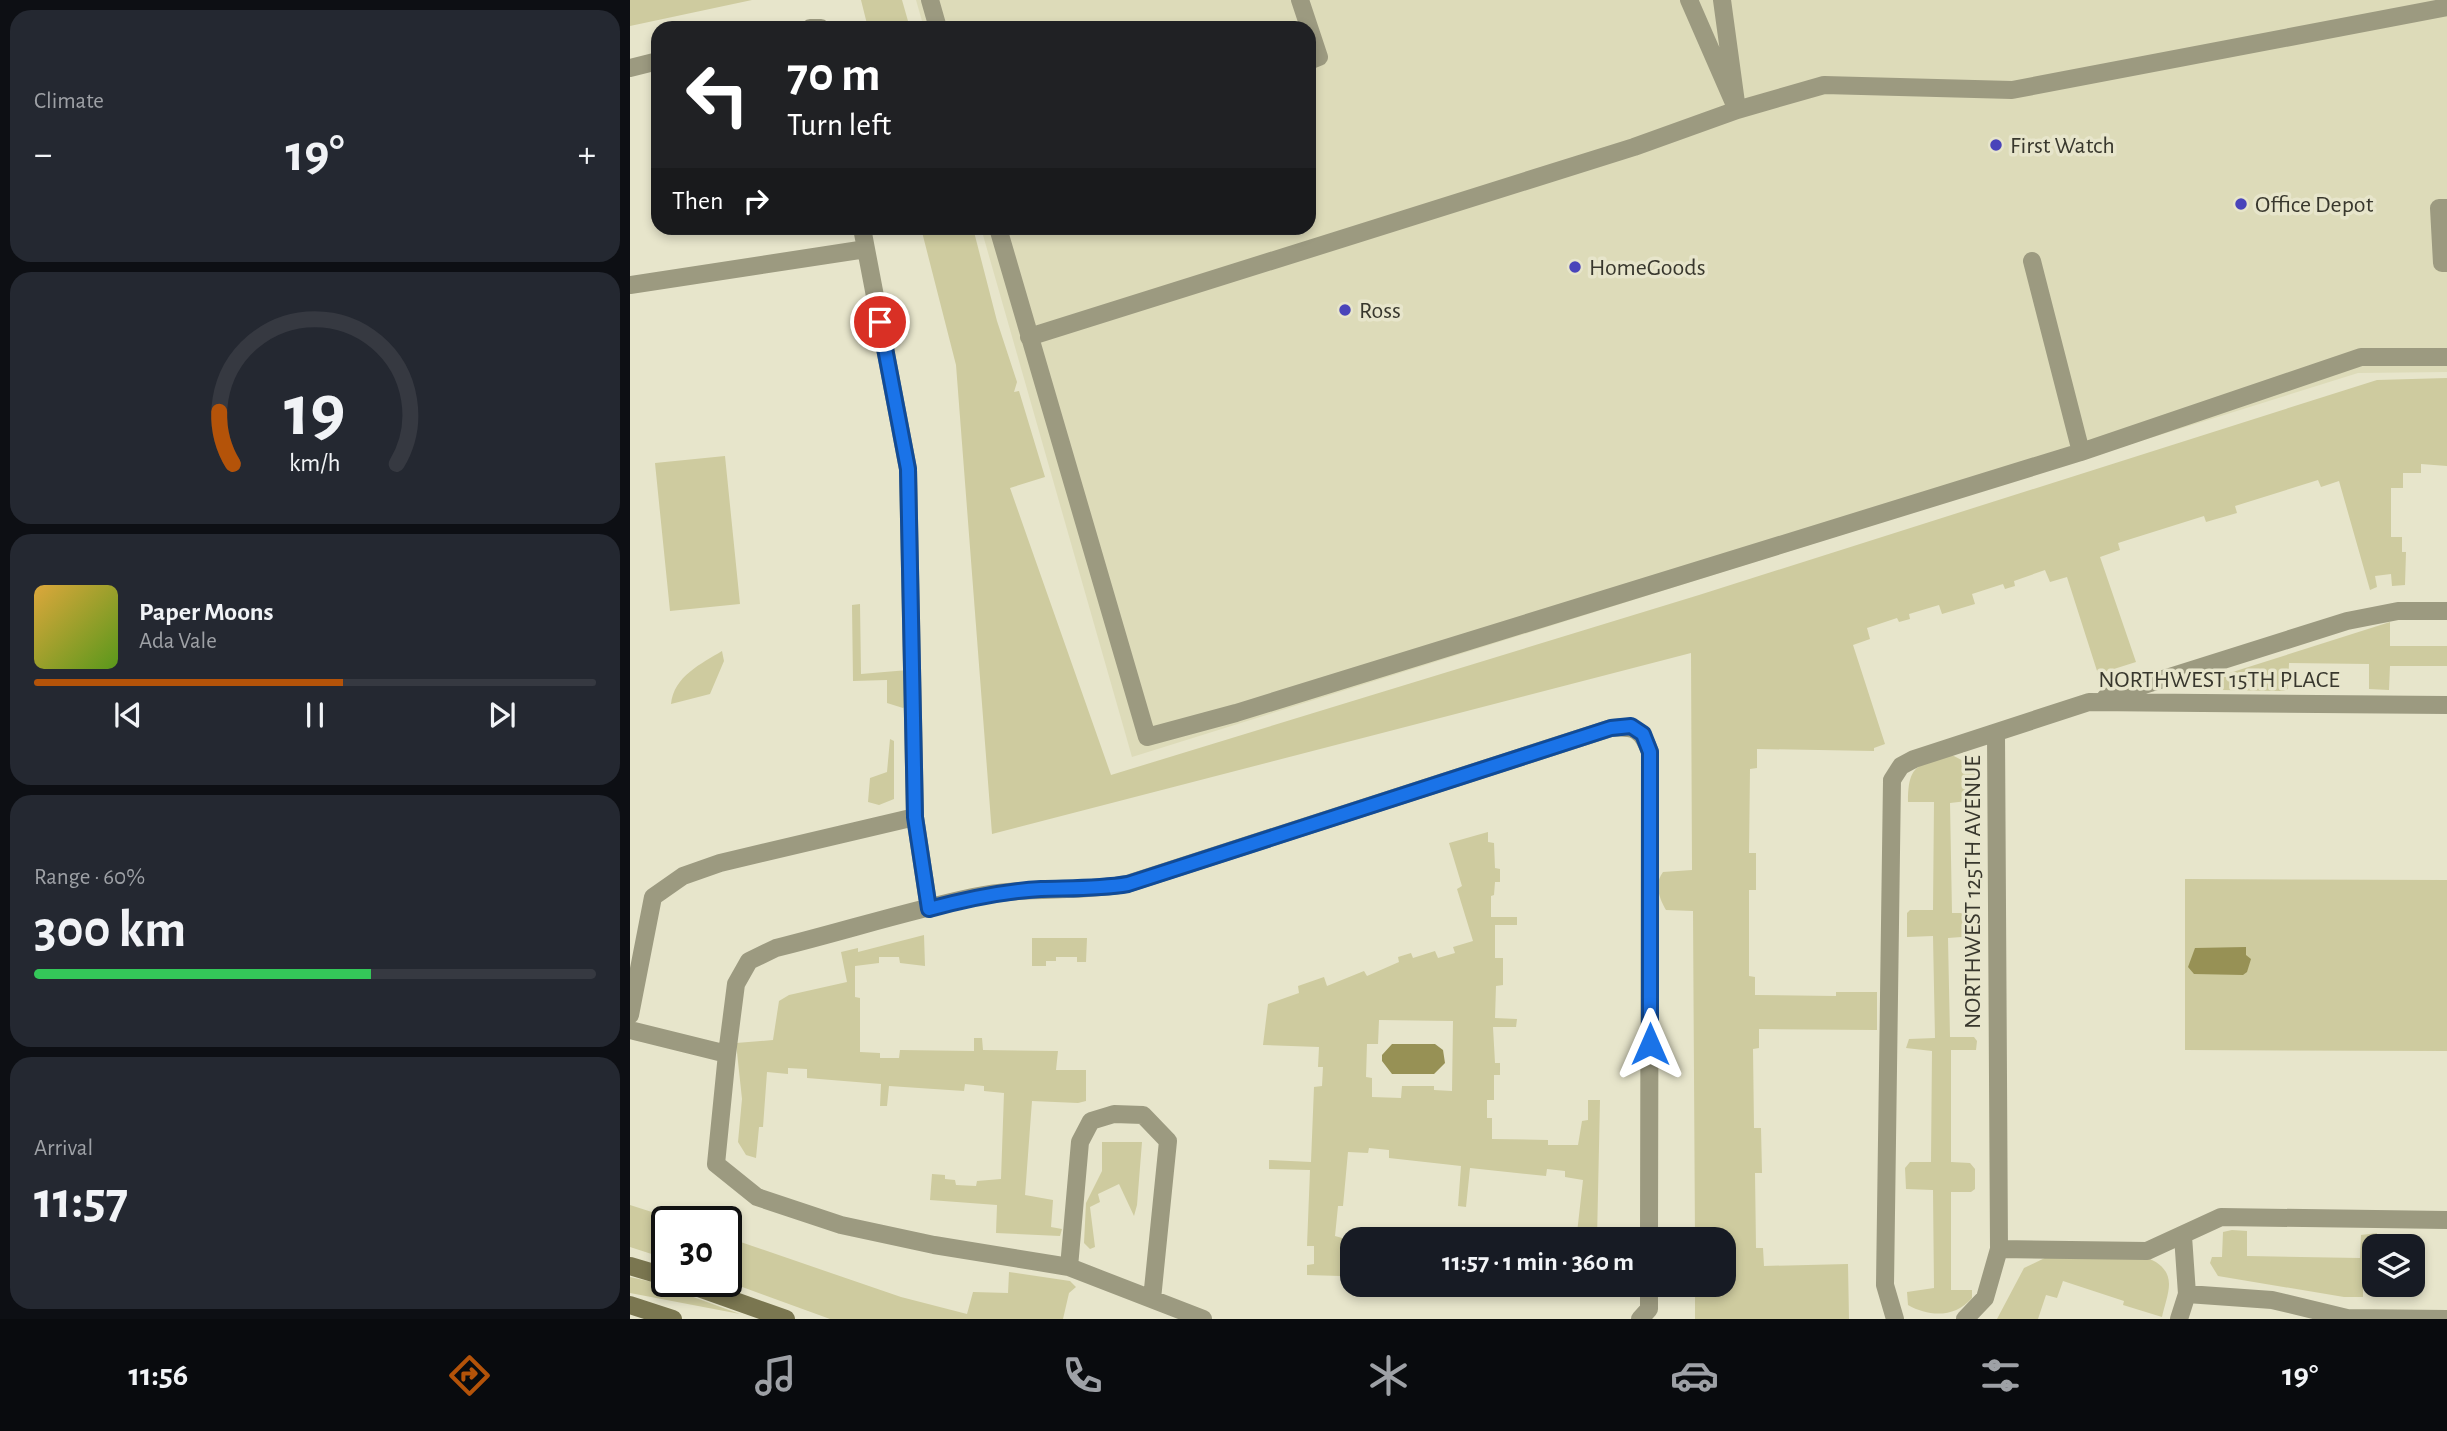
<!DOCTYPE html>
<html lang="en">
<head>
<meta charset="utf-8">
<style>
  :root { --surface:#171b24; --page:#242831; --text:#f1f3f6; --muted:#9ea1a6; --line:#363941; --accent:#b45309 }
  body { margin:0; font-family:"Alegreya Sans",sans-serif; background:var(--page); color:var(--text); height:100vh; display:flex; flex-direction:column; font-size:26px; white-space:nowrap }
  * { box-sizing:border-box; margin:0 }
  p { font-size:23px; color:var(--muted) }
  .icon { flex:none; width:38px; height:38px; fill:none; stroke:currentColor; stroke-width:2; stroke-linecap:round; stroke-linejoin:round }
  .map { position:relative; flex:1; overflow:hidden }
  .drawer { display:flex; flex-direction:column; gap:10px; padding:10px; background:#0d0f14; width:630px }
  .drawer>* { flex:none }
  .guide { position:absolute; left:21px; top:21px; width:665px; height:214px; border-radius:21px; box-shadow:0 4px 10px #0003; background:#202124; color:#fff; overflow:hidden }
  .controls { position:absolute; left:1732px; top:1234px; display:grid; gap:14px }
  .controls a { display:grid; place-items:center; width:63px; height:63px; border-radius:14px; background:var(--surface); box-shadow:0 4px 10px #0003; font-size:35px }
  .speed { position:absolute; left:21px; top:1206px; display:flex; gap:14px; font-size:35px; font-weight:700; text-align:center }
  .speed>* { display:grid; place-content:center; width:91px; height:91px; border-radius:50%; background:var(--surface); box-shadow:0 4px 10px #0003; line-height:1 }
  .speed .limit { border:4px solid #111; border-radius:10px; background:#fff; color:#111 }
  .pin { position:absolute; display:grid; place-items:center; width:60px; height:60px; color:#fff; margin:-30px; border:4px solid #fff; border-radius:50%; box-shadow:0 2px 7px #0007 }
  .me { position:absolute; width:77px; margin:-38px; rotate:0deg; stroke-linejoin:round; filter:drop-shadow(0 0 5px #0008) }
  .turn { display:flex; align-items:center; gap:24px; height:147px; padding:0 21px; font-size:32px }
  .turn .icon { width:91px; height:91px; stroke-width:2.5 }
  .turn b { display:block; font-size:49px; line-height:60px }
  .then { display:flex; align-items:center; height:66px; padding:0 21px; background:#0003; gap:14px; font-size:26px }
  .big { font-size:52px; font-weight:600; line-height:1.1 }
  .drawer .widget { flex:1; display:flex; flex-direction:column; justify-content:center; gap:10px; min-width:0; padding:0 24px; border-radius:21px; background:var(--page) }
  .drawer .dial { align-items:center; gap:0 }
  .dial svg { height:182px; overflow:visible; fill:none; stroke:var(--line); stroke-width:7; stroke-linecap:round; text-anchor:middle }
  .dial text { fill:var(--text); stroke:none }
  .song { display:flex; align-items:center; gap:21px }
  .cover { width:84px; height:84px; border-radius:10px; background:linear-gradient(135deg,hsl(40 70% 55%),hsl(90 70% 35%)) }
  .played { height:7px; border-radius:4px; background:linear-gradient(90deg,var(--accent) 55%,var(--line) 55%) }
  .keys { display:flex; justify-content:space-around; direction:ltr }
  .heat { display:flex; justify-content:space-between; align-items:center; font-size:38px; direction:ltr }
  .charge { height:10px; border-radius:5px; background:linear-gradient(90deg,#34c759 60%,var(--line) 0) }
  .trip { position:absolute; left:710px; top:1227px; width:396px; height:70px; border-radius:21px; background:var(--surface); box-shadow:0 4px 10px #0003; font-weight:600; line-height:70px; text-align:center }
  .tab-bar { display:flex; height:112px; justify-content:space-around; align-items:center; background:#090b0e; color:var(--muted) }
  .tab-bar .icon { width:49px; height:49px }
  .tab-bar .on { color:var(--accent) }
  .tab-bar b { font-size:32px; color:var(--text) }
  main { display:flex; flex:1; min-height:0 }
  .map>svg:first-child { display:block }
  .built { fill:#dddbb9 }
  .green { fill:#cecb9f; fill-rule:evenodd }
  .water { fill:#979155 }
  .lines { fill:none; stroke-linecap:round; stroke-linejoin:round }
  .lane { stroke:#9c9a80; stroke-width:18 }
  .street { stroke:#9c9a80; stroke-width:18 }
  .secondary { stroke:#7a7650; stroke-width:18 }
  .route-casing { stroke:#114b97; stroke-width:18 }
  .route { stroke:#1a73e8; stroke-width:12 }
  .poi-dot { fill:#4944ba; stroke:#e7e5cb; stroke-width:2.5 }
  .labels { text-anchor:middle; stroke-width:7; stroke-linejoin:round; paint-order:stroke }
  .poi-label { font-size:24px; fill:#38372d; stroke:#e7e5cb; text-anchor:start }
  .street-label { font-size:24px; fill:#38372d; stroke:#e7e5cb }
</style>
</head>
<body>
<main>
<section class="drawer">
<div class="widget"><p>Climate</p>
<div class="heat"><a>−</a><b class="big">19°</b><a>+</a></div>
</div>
<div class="widget dial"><svg viewBox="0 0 100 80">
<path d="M14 69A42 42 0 1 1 86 69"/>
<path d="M14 69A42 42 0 0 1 8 46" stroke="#b45309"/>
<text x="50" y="56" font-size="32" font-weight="700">19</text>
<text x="50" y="72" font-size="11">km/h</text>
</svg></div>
<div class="widget">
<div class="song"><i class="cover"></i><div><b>Paper Moons</b><p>Ada Vale</p></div></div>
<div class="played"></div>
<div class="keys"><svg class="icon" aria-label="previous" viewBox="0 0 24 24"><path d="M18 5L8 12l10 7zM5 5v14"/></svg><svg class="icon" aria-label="pause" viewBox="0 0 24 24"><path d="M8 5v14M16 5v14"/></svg><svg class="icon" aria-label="next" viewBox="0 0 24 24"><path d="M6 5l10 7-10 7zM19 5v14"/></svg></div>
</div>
<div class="widget"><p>Range · 60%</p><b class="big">300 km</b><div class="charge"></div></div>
<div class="widget"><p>Arrival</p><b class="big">11:57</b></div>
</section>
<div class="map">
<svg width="1817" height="1319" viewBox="0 0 1817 1319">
  <rect width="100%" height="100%" fill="#e7e5cb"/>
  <path class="built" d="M286,0H1817V372L1728,373L502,757L351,228H679V28H294Z"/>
  <path class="green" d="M0,0H122L0,26Z
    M231,0H272L280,28H238Z
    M291,228H343L367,321L387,382L384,392L389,391L415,477L380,488L481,775L1069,595L1747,380L1817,378V466L1791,464V473H1773V488H1761V537H1772V552H1776L1775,585L1762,586L1761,574L1745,576L1747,587L1740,590L1709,481L1691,487L1688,480L1605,506L1607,513L1576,522L1574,516L1488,543L1490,550L1470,557L1506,662L1468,674L1437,577L1420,582L1415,570L1384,581L1385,586L1375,589L1373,584L1342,594L1345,604L1312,614L1309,605L1279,614L1280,619L1269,622L1267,618L1237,628L1240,639L1223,645L1255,744L1244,748V751L1127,749V768L1120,769L1119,853H1126V890H1119V976L1125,977V995L1206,996V992H1247V1030L1129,1029V1048L1123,1049L1124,1128H1131L1132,1173H1125L1126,1248H1133L1134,1266L1218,1264L1219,1319H1065V1285L1094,1284V1239H1065L1063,911L1036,910C1029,898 1024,884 1033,872L1062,870L1061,653L362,834L326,365Z
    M95,456L110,604L40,611L25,463Z
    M230,604L231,674L278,670L277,705L273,708L257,703V680L223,681L222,605Z
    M1760,622V646H1817V666H1760L1759,690L1739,689V664L1659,663L1658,689L1653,691L1591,690L1585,680L1590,676Z
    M92,651L94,661L80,694L41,704C44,676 71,664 92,651Z
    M260,739L264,741V799L249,805L238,802L240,778L257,772Z
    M1320,754L1345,767L1349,788L1346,800L1320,803L1322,913H1345V936L1318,938L1320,1037H1344L1347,1041L1346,1050H1321V1162L1340,1163L1345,1169V1189L1341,1192H1321V1290H1342V1298C1325,1318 1299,1317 1278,1305L1277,1292L1304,1288L1303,1190L1276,1189L1275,1168L1280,1162H1301L1302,1051L1276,1048L1279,1039L1305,1038L1303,936L1277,937V913L1280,910H1303L1304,802H1278C1278,764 1288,765 1320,754Z
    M858,832V842L864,843L865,868L870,869V882H865L864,895L861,896V917H887V925H865V958H873V985L866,986L865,1018L887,1019L886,1027H863L865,1063H870V1075H864V1100H857V1118H862V1139L918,1140V1145H948L952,1121L958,1120V1100H970L967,1239H952V1234L947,1233L953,1180L935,1177V1171L917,1169L916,1176L840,1168L836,1207L828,1206L831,1166L759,1158V1150L739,1148L738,1153L718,1152L713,1206H708L705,1236L723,1241V1270H710V1276L677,1275V1265L684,1264V1246H677L680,1170L639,1169V1160L681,1162L684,1087L692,1086L693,1067H688L689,1047L633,1045L638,1004L669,993L668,986L694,977L697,986L734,971L737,976L769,962L768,957L781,953L783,958L805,951L808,958L825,953L823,947L843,941L827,889L832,886L819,843ZM749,1020L823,1021L822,1091L804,1090V1086H772L771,1098L742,1097V1078L736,1077L737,1044H748Z
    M1555,879L1817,880V1051L1555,1050Z
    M294,935L295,966L270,963L269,957H249V963L225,966V997L230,998V1052L250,1053V1058H269L270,1050L344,1051V1038H352L353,1050L428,1051L426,1070H456V1101L448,1103L402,1101L395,1195L423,1200L421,1227L432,1229L430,1236L366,1233L367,1205L300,1200L302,1174L315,1175V1179L325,1180L326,1185L346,1186L347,1181L371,1179L374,1093L354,1091V1086L335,1084L334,1091L259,1086L257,1106H250L251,1084L177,1078V1069L158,1068V1074L137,1072L133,1127H129L126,1158L116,1155L108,1142L112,1099L106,1043L143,1040L149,1001L159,995L217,982L211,952L228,948V952Z
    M402,938H457L456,962H447V957H426V961H416V966H402Z
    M472,1142H512L507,1205L504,1216L489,1184L468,1194L470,1202L460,1207L465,1247L460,1249L454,1243L456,1203L472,1171Z
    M0,1205L50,1221L37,1222V1259L0,1247Z
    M1602,1230L1617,1231V1256L1730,1258L1731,1235L1747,1233L1745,1271H1733V1297H1714L1588,1276L1580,1263L1582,1257H1592L1593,1232Z
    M96,1237L271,1297L337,1314L343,1292L378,1293L379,1272L440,1281L446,1287L439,1293L433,1319H200L96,1281Z
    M1423,1254C1452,1254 1538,1241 1539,1284C1539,1294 1534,1307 1532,1317L1493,1305L1494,1301L1433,1281L1427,1298L1416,1295L1408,1319H1367L1394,1268Z
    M0,1277L22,1282L110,1314L0,1293Z"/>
  <path class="water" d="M1616,947V955L1621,959L1617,972L1613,975L1564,974L1558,967L1565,948Z
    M762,1044H805L813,1050L815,1063L804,1074H762L752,1061V1055Z"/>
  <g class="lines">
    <path class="lane" d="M300,0L308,28
      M670,0L689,57L679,61
      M1059,0L1107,110L1092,0
      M1817,208H1809L1812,263H1817
      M368,228L517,737L606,713L1451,452L1731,357H1817
      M1402,261L1451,452
      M399,337L1004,147L1107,110L1194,85L1382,90L1817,7"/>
    <path class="street" d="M180,28H191
      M0,68L28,61
      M0,285L236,249
      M1476,697L1717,621L1768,611H1817
      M285,817L299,909
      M0,1015L23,897L53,876L90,863L285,817L278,469L232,228
      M0,1030L97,1054L86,1164L127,1197L211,1225L304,1245L439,1267L450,1142L461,1121L484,1114L513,1115L538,1141L522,1299
      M97,1054L106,984L119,961L146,948C211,932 277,911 343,897C394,886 447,893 497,884L981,728C1004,726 1012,729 1020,752L1019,1239
      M1369,1249L1517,1251L1591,1217L1817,1220
      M439,1267L573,1319
      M1557,1294L1642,1300L1717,1318L1817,1319
      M1010,1319L1019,1309V1284
      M1265,1319L1255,1285L1262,780L1271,766L1284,759L1459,702L1817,705
      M1335,1319L1355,1298L1369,1249L1366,734
      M1549,1319L1557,1294L1553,1236"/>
    <path class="secondary" d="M0,1266L37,1277
      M49,1281L156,1319
      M0,1305L43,1319"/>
  </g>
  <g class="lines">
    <g class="route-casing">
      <path id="route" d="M250,322L278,469L285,817L299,909C336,899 373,891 411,889C441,888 468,889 498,884L981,728L1001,726L1013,734L1020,752V1044"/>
    </g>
    <use href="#route" class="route"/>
  </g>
  <g class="poi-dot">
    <circle cx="1366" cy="145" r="7"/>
    <circle cx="1611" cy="204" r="7"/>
    <circle cx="945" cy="267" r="7"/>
    <circle cx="715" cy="310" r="7"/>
  </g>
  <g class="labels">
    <g class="poi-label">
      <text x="1380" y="153">First Watch</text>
      <text x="1625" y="212">Office Depot</text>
      <text x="959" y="275">HomeGoods</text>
      <text x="729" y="318">Ross</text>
    </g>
    <g class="street-label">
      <text x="1589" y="687">NORTHWEST 15TH PLACE</text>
      <text transform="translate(1342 892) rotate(-90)" y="8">NORTHWEST 125TH AVENUE</text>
    </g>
  </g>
</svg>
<div class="controls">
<a><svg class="icon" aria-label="layers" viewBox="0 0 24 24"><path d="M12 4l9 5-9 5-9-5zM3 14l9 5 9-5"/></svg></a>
</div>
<div class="speed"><div class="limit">30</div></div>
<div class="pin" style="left:250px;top:322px;background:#d93025"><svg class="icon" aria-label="arrive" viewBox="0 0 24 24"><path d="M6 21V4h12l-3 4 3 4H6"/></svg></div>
<svg class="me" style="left:1020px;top:1044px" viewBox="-20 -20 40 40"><path d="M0-17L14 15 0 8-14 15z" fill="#1a73e8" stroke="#fff" stroke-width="4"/></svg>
<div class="trip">11:57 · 1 min · 360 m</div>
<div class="guide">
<div class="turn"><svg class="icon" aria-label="left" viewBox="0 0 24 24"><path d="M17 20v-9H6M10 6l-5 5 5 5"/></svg><div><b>70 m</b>Turn left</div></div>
<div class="then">Then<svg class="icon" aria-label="right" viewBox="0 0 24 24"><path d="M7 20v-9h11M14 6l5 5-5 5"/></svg></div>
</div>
</div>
</main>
<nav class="tab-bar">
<b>11:56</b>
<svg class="icon on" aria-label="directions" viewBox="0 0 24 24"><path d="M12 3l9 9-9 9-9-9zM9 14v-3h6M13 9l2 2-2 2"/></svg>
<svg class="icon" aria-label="music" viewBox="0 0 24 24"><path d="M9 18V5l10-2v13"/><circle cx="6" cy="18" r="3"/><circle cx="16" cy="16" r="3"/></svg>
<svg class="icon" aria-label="phone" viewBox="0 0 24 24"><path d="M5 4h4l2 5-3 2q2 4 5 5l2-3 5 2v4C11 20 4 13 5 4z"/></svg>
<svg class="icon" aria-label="climate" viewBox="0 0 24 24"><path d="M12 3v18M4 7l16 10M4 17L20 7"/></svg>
<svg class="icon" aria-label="car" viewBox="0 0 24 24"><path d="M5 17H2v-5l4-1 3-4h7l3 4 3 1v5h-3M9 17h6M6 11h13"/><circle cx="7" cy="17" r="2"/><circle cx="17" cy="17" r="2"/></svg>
<svg class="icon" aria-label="filters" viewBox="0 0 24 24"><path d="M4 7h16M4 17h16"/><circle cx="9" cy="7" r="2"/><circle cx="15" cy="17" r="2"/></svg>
<b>19°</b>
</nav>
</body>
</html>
